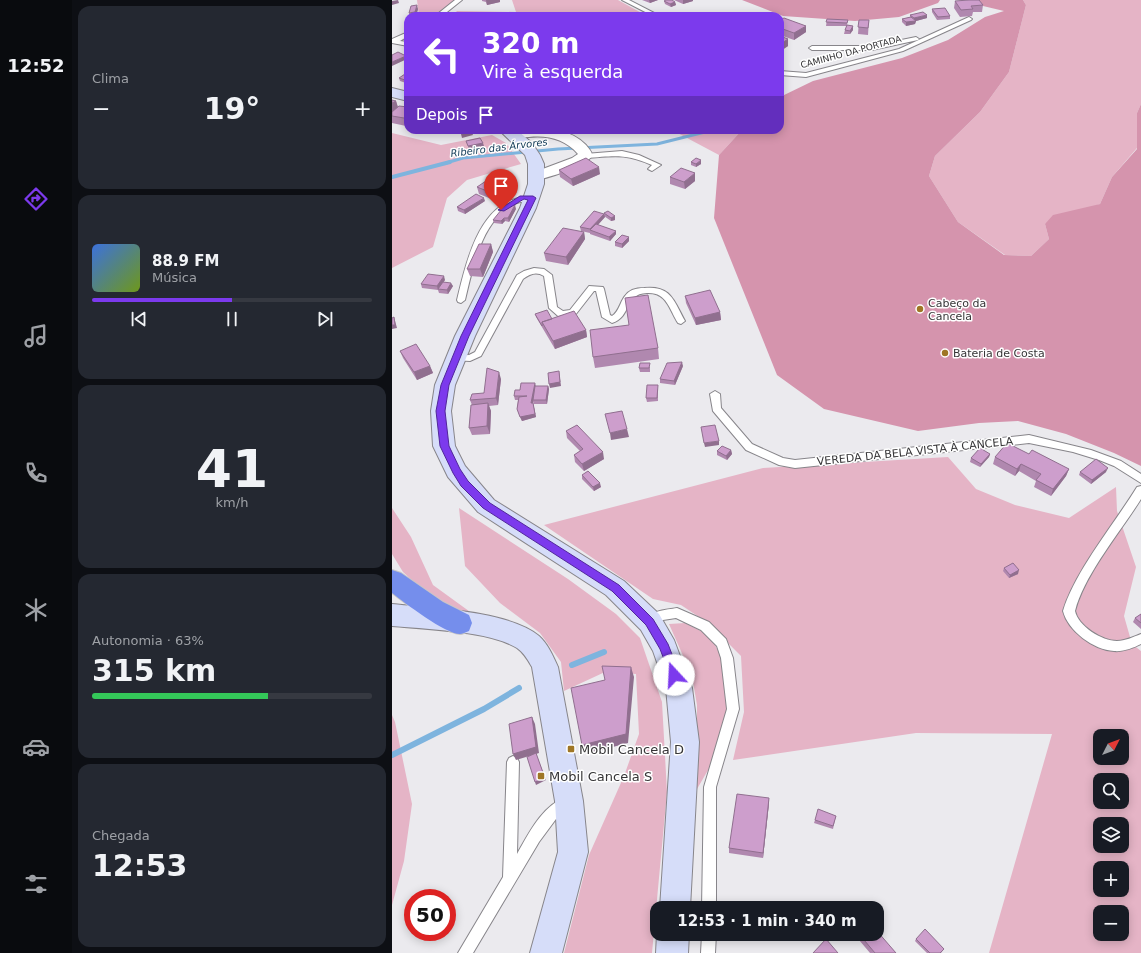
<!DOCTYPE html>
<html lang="pt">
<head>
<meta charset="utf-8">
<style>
  :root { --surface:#171b24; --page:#242831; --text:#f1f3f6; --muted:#9ea1a6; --line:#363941; --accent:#7c3aed }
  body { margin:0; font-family:"DejaVu Sans",sans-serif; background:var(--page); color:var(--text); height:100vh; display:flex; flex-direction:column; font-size:15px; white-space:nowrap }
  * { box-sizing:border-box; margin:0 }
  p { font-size:13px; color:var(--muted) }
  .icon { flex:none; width:22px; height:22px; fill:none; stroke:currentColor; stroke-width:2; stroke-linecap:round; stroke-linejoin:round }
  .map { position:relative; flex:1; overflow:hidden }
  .details { display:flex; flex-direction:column; gap:6px; padding:6px; background:#0d0f14; width:320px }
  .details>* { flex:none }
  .guide { position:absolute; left:12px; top:12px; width:380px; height:122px; border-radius:12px; box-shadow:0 2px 10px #0003; background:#7c3aed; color:#fff; overflow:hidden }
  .needle { width:26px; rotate:48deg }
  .fabs { position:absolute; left:701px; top:729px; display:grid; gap:8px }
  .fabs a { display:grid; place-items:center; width:36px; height:36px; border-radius:8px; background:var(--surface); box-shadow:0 2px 10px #0003; font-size:20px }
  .speed { position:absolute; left:12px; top:889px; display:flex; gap:8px; font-size:20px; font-weight:700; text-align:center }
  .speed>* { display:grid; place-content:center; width:52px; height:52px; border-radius:50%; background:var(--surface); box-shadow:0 2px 10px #0003; line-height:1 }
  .speed .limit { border:6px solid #d22; background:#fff; color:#111 }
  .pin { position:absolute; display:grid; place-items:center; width:34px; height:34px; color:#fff; margin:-41px -17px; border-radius:50% 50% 50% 0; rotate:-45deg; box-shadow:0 0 4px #0007 }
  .pin .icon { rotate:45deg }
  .me { position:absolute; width:44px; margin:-22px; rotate:340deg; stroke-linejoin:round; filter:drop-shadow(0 0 3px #0008) }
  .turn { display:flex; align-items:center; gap:14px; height:84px; padding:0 12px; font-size:18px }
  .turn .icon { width:52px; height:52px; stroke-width:2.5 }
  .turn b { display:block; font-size:28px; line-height:34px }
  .then { display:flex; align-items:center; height:38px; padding:0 12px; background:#0003; gap:8px; font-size:15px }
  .big { font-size:30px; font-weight:600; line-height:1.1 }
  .details .card { flex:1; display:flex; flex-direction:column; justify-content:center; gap:6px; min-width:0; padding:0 14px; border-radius:12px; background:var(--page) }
  .details .dial { align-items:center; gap:0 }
  .dial b { font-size:52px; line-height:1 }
  .song { display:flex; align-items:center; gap:12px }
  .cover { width:48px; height:48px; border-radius:6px; background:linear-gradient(135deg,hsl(220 70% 55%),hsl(80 70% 35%)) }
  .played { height:4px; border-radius:2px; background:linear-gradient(90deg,var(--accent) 50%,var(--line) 50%) }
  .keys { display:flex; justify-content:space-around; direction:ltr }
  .heat { display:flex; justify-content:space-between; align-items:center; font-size:22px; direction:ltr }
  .charge { height:6px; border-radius:3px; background:linear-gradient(90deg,#34c759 63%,var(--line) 0) }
  .trip { position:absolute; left:258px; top:901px; width:234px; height:40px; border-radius:12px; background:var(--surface); box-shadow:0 2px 10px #0003; font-weight:600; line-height:40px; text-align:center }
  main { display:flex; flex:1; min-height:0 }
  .menu { display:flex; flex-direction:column; width:72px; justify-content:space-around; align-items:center; background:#090b0e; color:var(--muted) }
  .menu .icon { width:28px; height:28px }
  .menu .selected { color:var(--accent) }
  .menu b { font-size:18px; color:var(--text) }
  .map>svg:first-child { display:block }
  .green { fill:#e5b4c6; fill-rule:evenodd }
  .forest { fill:#d594ad }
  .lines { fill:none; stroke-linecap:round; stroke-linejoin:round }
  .stream-far2 { stroke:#7eb4de; stroke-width:3 }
  .stream-far1 { stroke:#7eb4de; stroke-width:4 }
  .stream { stroke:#7eb4de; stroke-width:6 }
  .lane-casing { stroke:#87858a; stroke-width:2 }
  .street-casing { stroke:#87858a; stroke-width:2 }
  .secondary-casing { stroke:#87858a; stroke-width:2 }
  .highway-casing { stroke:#c7c6c7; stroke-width:2 }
  .lane { fill:#fff; fill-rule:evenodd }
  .street { fill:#fff; fill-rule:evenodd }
  .secondary { fill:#d6ddf9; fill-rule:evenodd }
  .highway { fill:#758eec; fill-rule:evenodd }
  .wall { fill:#b088af }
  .shaded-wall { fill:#906f8f }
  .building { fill:#cd9ecc; stroke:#906f8f }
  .route { fill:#7c3aed; stroke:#51269a }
  .poi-dot { fill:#9f7625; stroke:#fff; stroke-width:1.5 }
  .labels { text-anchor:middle; stroke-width:3; stroke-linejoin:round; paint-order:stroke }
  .far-street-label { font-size:9px; fill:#363537; stroke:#fff }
  .far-water-label { font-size:10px; font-style:italic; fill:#0e3855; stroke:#fff }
  .poi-label { font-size:11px; fill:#363537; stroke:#fff; text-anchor:start }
  .street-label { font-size:11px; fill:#363537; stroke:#fff }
  .near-poi-label { font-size:13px; fill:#363537; stroke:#fff; text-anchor:start }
</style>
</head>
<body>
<main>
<nav class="menu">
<b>12:52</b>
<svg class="icon selected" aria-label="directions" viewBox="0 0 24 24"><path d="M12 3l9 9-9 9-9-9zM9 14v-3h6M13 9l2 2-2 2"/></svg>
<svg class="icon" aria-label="music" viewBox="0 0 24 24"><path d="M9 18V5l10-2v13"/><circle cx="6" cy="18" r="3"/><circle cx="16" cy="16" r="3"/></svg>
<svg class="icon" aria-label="phone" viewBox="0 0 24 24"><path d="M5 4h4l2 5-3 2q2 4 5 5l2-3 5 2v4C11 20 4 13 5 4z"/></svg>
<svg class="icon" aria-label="climate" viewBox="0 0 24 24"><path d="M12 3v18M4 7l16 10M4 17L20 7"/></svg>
<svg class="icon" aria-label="car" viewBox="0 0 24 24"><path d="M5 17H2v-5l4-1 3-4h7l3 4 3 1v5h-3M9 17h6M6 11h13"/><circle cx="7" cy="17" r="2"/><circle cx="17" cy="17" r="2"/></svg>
<svg class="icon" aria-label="filters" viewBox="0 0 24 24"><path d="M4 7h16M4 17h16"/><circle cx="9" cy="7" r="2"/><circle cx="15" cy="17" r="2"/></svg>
</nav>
<section class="details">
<div class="card"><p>Clima</p>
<div class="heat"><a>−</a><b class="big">19°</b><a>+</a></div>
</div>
<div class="card">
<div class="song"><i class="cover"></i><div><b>88.9 FM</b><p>Música</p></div></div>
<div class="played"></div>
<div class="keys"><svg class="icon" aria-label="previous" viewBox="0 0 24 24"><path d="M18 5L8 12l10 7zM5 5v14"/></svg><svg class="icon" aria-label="pause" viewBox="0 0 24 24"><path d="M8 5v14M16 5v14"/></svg><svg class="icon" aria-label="next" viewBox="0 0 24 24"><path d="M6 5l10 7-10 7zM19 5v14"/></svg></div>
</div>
<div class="card dial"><b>41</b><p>km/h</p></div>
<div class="card"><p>Autonomia · 63%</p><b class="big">315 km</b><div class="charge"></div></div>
<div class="card"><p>Chegada</p><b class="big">12:53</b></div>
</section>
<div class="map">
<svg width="749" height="953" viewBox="0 0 749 953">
  <rect width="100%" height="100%" fill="#ebeaee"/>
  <path class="green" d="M25,0H63L44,16H27Z
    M120,0H226L255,16H60L65,11L124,12Z
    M631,0H749V104L745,113V148L720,177L708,204L653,224L657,239L639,256L613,255L566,222L537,176L543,156L588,112L617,72L634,5Z
    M280,130H350L327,155Z
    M0,133L49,145L100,135L114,143L129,164L75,180L55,198L41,247L0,268Z
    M556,457L584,489L623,505L677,518L724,487L725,511L744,567L732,616L740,644L749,651V953H597L660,734L524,733L341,760L352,712L349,656L316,623L289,605L261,599L152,525L371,468ZM708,736H730V758H708ZM708,780H730V802H708ZM708,824H730V846H708ZM708,868H730V890H708ZM708,912H730V934H708Z
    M0,508L19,537L41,585L92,622L49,607L11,572L0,554Z
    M67,508L176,579L224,614L248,638L270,702L275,792L260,953H172L197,855L232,776L247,734L244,674L213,672L172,691L169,662L148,633L108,603L73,566Z
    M293,623L311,632L321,641L330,658L332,671L335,713L319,765L305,789V705L300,676L277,624Z
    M0,715L3,722L20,804L12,861L0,905Z"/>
  <path class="forest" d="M350,0H548L546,3L507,17L463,21L391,16Z
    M574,0H631L634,5L617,72L588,112L543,156L537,176L566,222L612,255L639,256L657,239L653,224L661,215L708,204L720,177L745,149V113L749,104V466L722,453L674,434L626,421L587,423L526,431L432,409L385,375L322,218L327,155L350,130H388V97L421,81L510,58L556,40L593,17L612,11L591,6Z"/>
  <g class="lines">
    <path class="stream-far2" d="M54,163L71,158L166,149L265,144L313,132"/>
    <path class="stream-far1" d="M0,177L58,162"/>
    <path class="stream" d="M180,665L212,652
      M0,755L92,709L127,688"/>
    <g class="lane-casing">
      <path id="lane" d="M63,0H70L50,16H43Z
        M230,0H237L268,16H261Z
        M577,17L580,19L579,20L511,51L414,77L388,75V71L414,73L507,49Z
        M16,32V36L8,41L16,42V46L0,43V39Z
        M524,37L527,39L526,40L480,50H420L417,48L420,46H480Z
        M230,151L247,155L269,165L260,171L256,169L260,165C232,153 223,156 193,158L189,156L193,154Z
        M141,196L145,198L144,200C138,201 131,201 125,203C90,217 81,267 73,300L69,303L66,302L65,300C73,267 85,210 123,199C128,197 135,197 141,196Z
        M142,268L152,269L160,275L165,307L171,311L178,310L197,286L211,287L212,289L218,315L220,316C227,312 228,302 233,296C237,290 244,288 252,288C279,285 282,301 293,321L289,324L286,323C277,309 275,292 255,293C231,294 240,317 220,323L210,317L204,291H202L184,314L166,316L157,308L152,276C144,271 138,274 131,279L89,356L78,361L61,360L60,358L61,356L77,355L83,352L125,275L132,271Z
        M323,391L328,394L329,408L360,444L391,458L403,460L637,435L699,450L729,461L749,474V483L722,466L707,460L681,452L637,443L403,468L387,465L354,450L321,411L318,394Z
        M749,486V499C729,531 692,575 683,611C686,626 710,641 725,641C733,641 741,637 749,634V644C741,648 731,652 722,651C702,650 676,631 671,611C683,571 723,523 745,487Z
        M285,608L317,622L334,639L341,658L347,709L324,787V908H310L312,787L335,709L329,658L325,646L309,630L284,618L271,620L258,627L254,625L252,622C258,610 274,610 285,608Z
        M121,756L125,758L127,762L125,854C137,833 150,806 174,797L179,798L180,803L179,808L164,819L147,842L81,953H66L111,877L115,762L117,758Z
        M310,934H324L323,953H309Z"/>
    </g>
    <g class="street-casing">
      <path id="street" d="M127,130C151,130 176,126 194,145C197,149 200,151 200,156C194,165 150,182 140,179L138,176L140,173L180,158L186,154C173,139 156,135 137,137C130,137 125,140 118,138L116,135L118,132Z"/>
    </g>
    <g class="secondary-casing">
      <path id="secondary" d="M0,88L16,92V101L0,97Z
        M107,130H125L140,143L148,155L152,164V184L144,208L83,336L63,385L59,411L63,446L73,466L102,500L232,581L267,614L282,640L300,688L307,742L298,908H268L279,742L274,688L261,651L249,630L214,595L86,512L56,477L41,446L39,411L43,385L63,336L128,208L136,184V164L133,155Z
        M0,604C38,608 118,611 147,636C156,644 161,656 166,667L191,801L196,852L170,953H138L166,852L163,801L140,667C136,660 132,653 125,648C98,631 33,629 0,626Z
        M265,934H297L296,953H264Z"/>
    </g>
    <g class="highway-casing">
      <path id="highway" d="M0,570L9,573L51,602L77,615L80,623L77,631C74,632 70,634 68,634C53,634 13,603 0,593Z"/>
    </g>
    <use href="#lane" class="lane"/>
    <use href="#street" class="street"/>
    <use href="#secondary" class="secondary"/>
    <use href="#highway" class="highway"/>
  </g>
  <path class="wall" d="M90,0H108V2L95,5L94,2L90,1Z
    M250,0H266L258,3Z
    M282,0H301V1L291,4Z
    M272,1L283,2L284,5L279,7L273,4Z
    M563,1L591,5L590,12H581L580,16L568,17L562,8Z
    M26,9L24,16H18L17,13Z
    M540,9L558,16V19L545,20L540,12Z
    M518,15L535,18L524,21L523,24L514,26L510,22V19L518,17Z
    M435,19L456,20L455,25L461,26V30L458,34H452L453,30L455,26H434Z
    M388,20L414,32L402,40L388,35Z
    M467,20H477L476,35L466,34Z
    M388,36L396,46L390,50L388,49Z
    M16,72L14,83L8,81L7,78Z
    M0,100L4,101L6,107H16V124L14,126L0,123Z
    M183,130H197L190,134Z
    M299,162L309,164L304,167L299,165Z
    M167,170L208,174L181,186L168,177Z
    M278,177L303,181L293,189L278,184Z
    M85,187L113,192L102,200L87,194Z
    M93,201L73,214L66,211L65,207Z
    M124,209L117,222L113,221L110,224L102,223L101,220Z
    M212,213L223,216V220L219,221L212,216L213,217L206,225L224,231V234L218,241L198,234V233L189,231L188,227L212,214Z
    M192,232L193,239L176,265L154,261L152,253Z
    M237,237V241L230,248L223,246V242Z
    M99,244L101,252L91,277L78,276L75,269Z
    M53,280L51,282L61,286L56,294L47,293L46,290L30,288L29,284Z
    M293,296L328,312L329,320L304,325L294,303Z
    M143,314L194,330L195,337L163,349L144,317Z
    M237,325L266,348L267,359L203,368L201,357Z
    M8,351L38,366L41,373L25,380L11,358Z
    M291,366L283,385L268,383V379Z
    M258,367V372H248L247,368Z
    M109,379L106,405L97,406L99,411L98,434L80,435L77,428L80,405L78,400L92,393Z
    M143,386H156L157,389L155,404H142L141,402V403L142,407L144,417L130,421L125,409L126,400H123L122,396L128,390Z
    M266,389V401L255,402L254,398Z
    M174,431L212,459L192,471L183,462L182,455L188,451L175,438Z
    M339,450L340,454L335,460L325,455V451Z
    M598,454L597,457L588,467L578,462L579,458Z
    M637,454L677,469L674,476L659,496L642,487L644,481L627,471L623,476L601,464L603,457Z
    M688,472H714L699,484L687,475Z
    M190,475L209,487L202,491L190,479Z
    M612,568L626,574L617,578L611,571Z
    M749,614V629L741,622L743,618Z
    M377,798V803L371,858L337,853V848Z
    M444,816L441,829L422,823L423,820Z
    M462,934H485L504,953H478Z
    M524,939L552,949L549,953H535L523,941Z"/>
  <path class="shaded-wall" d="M6,0L7,3L0,5V1Z
    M94,0H108V2L95,5Z
    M257,0H266L258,3Z
    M291,0H301V1L291,4Z
    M283,2L284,5L279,7L278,4Z
    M25,5L26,9L24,16L23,12Z
    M535,15V18L524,21L523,24L514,26V22L522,21V18Z
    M414,26V32L402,40V33Z
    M461,26V30L458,34V31Z
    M396,39V46L390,50V43Z
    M14,56L15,59L0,66V62Z
    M16,78V82L14,83L13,80Z
    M4,101L6,108L0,112V103Z
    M16,115V124L14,126L12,118Z
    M68,130H79L81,135L70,138Z
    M189,130H197L190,134Z
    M91,143L92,146L77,149L76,146Z
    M309,160V164L304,167V164Z
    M207,167L208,174L181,186L179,179Z
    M303,173V181L293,189L292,182Z
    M111,184L113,192L102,200L100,193Z
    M92,198L93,201L73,214L72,210Z
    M123,205L124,209L117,222L116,218Z
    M212,214L213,217L200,231L198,229Z
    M223,216V220L219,221V218Z
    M112,218L113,221L110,224L109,221Z
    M224,231V234L218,241L217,237Z
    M192,232L193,239L176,265L174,257Z
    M237,237V241L230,248V244Z
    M99,244L101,252L91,277L88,269Z
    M52,276L53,280L46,290L45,286Z
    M59,283L61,286L56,294L55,290Z
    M328,312L329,320L304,325L303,318Z
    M2,317L5,328L0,329V325Z
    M194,330L195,337L163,349L161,341Z
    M290,362L291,366L283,385L282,381Z
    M38,366L41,373L25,380L22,372Z
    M167,371L169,386L158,388L157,384Z
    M107,372L109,379L106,405L104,398Z
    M143,383L144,387L141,400V402L140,407L139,403Z
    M156,386L157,389L155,404L154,400Z
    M96,403L99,411L98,434L95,426Z
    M141,403L144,417L130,421L128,417Z
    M235,429L237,437L219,440L218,433Z
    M327,441V445L313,447L312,443Z
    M339,450L340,454L335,460L334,456Z
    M211,452L212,459L192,471L190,464Z
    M598,454L597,457L588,467L589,464Z
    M629,464L627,471L623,476L625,469Z
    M716,468L714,472L699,484L700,480Z
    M677,469L674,476L659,496L661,489Z
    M208,483L209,487L202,491L201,487Z
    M627,570L626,574L617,578L618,575Z
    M239,667L242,677L236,743L194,754L190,745Z
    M140,717L143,724L147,753L144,754L154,780L144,785L143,782L144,754L124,760L121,754Z
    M377,798V803L371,858V853Z"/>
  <path class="building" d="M274,0H280L283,2L278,4L272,1Z
    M577,0H587L591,5L579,6L581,9L569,10L563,1Z
    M25,5L23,12L17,13L19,6Z
    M553,8L558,16L546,17L540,9Z
    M531,12L535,15L522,18L518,15Z
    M519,17L524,21L514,22L510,19Z
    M392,18L414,26L402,33L388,28V20Z
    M435,19L456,20L455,23L434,22Z
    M467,20H477L476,28L466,27Z
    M455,25L461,26L458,31L453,30Z
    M388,36L396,39L390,43L388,42Z
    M6,52L14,56L0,62V55Z
    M16,72V78L13,80L7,78Z
    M0,100L4,101L0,103Z
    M7,106L16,107V115L12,118L0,116V112Z
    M88,138L91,143L76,146L74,141Z
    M194,158L207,167L179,179L167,170Z
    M304,158L309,160L304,164L299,162Z
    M289,168L303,173L292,182L278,177Z
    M97,179L111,184L100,193L85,187Z
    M84,194L92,198L72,210L65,207Z
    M114,204L123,205L116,218H112L109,221L101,220Z
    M202,211L212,214L198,229L188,227Z
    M216,211L223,216L219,218L212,213Z
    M204,224L224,231L217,237L198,230Z
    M171,228L192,232L174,257L152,253Z
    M230,235L237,237L230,244L223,242Z
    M87,244H99L88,269H75Z
    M36,274L52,276L45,286L29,284Z
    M51,282L59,283L55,290L46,289Z
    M318,290L328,312L303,318L293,296Z
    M256,295L266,348L201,357L198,330L237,325L233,298Z
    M155,310L160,319L150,322V326L143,314Z
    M182,311L194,330L161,341L150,322Z
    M2,317L3,325H0V318Z
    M24,344L38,366L22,372L8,351Z
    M290,362L282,381L268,379L275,363Z
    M248,363H258L257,368H247Z
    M95,368L107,372L104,398L78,400L80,394L92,393Z
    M167,371L168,382L157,384L156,373Z
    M129,383H143L139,403H141L143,414L128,417L125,409L127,397L135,396H122L123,390H128Z
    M255,385H266L265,398H254Z
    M143,386H156L154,400H141Z
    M96,403L95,426L77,428L79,405Z
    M230,411L235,429L218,433L213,414Z
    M185,425L211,452L190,464L182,455L191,449L174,431Z
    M323,425L327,441L312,443L309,427Z
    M615,443L637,454L640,450L677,469L661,489L644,480L649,474L629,464L625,469L603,457Z
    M330,446L339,450L334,456L325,451Z
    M588,448L598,454L589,464L579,458Z
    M704,459L716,468L700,480L688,472Z
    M196,471L208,483L201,487L190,475Z
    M621,563L627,570L618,575L612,568Z
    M749,614V623L743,618Z
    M210,666L239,667L234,734L190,745L179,688L213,680Z
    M140,717L144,747L121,754L117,724Z
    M144,753L153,778L143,782L135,757Z
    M345,794L377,798L371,853L337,848Z
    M426,809L444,816L441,826L423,820Z
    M533,929L552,949L548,953H538L524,939Z
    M485,931L504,953H483L467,934H485Z
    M434,939L446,953H421Z"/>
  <path class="route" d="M128,196H141L144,198L77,336L57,385L53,411L57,446L68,469L76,481L98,503L227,585L261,619L276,644L288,675L286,678L282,679L279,678L268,649L254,625L220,591L91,508L69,486L61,473L48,446L44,411L49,385L69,336L136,200L132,199L112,211L106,210Z"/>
  <g class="poi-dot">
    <circle cx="528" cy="309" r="4"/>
    <circle cx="553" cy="353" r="4"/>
    <rect x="175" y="745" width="8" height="8" rx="2"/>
    <rect x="145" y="772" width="8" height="8" rx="2"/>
  </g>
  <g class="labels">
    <g class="far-street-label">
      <text transform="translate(459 52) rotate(-15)" y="3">CAMINHO DA PORTADA</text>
    </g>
    <g class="far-water-label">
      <text transform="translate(107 147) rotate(-7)" y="4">Ribeiro das Árvores</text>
    </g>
    <g class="poi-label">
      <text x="536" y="307">Cabeço da<tspan x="536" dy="13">Cancela</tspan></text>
      <text x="561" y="357">Bateria de Costa</text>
    </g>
    <g class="street-label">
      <text transform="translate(523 451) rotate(-6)" y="4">VEREDA DA BELA VISTA À CANCELA</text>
    </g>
    <g class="near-poi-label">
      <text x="187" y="754">Mobil Cancela D</text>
      <text x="157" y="781">Mobil Cancela S</text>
    </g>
  </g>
</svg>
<div class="fabs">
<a><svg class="needle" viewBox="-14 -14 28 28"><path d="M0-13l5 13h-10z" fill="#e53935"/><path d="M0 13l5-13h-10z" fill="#9ea1a6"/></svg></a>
<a><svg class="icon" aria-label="search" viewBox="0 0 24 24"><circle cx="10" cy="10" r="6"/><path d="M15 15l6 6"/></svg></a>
<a><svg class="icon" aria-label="layers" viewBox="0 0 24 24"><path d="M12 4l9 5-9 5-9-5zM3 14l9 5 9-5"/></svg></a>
<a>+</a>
<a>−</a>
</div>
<div class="speed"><div class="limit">50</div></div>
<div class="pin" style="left:109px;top:210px;background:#d93025"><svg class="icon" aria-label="arrive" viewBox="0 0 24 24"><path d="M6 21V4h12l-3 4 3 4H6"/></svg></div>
<svg class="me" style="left:282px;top:675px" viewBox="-20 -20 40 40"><circle r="19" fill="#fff"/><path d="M0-13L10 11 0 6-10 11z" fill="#7c3aed"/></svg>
<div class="trip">12:53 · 1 min · 340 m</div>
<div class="guide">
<div class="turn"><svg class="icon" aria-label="left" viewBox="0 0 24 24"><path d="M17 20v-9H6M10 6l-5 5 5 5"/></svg><div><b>320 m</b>Vire à esquerda</div></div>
<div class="then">Depois<svg class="icon" aria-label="arrive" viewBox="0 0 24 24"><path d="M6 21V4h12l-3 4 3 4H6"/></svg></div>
</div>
</div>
</main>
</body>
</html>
